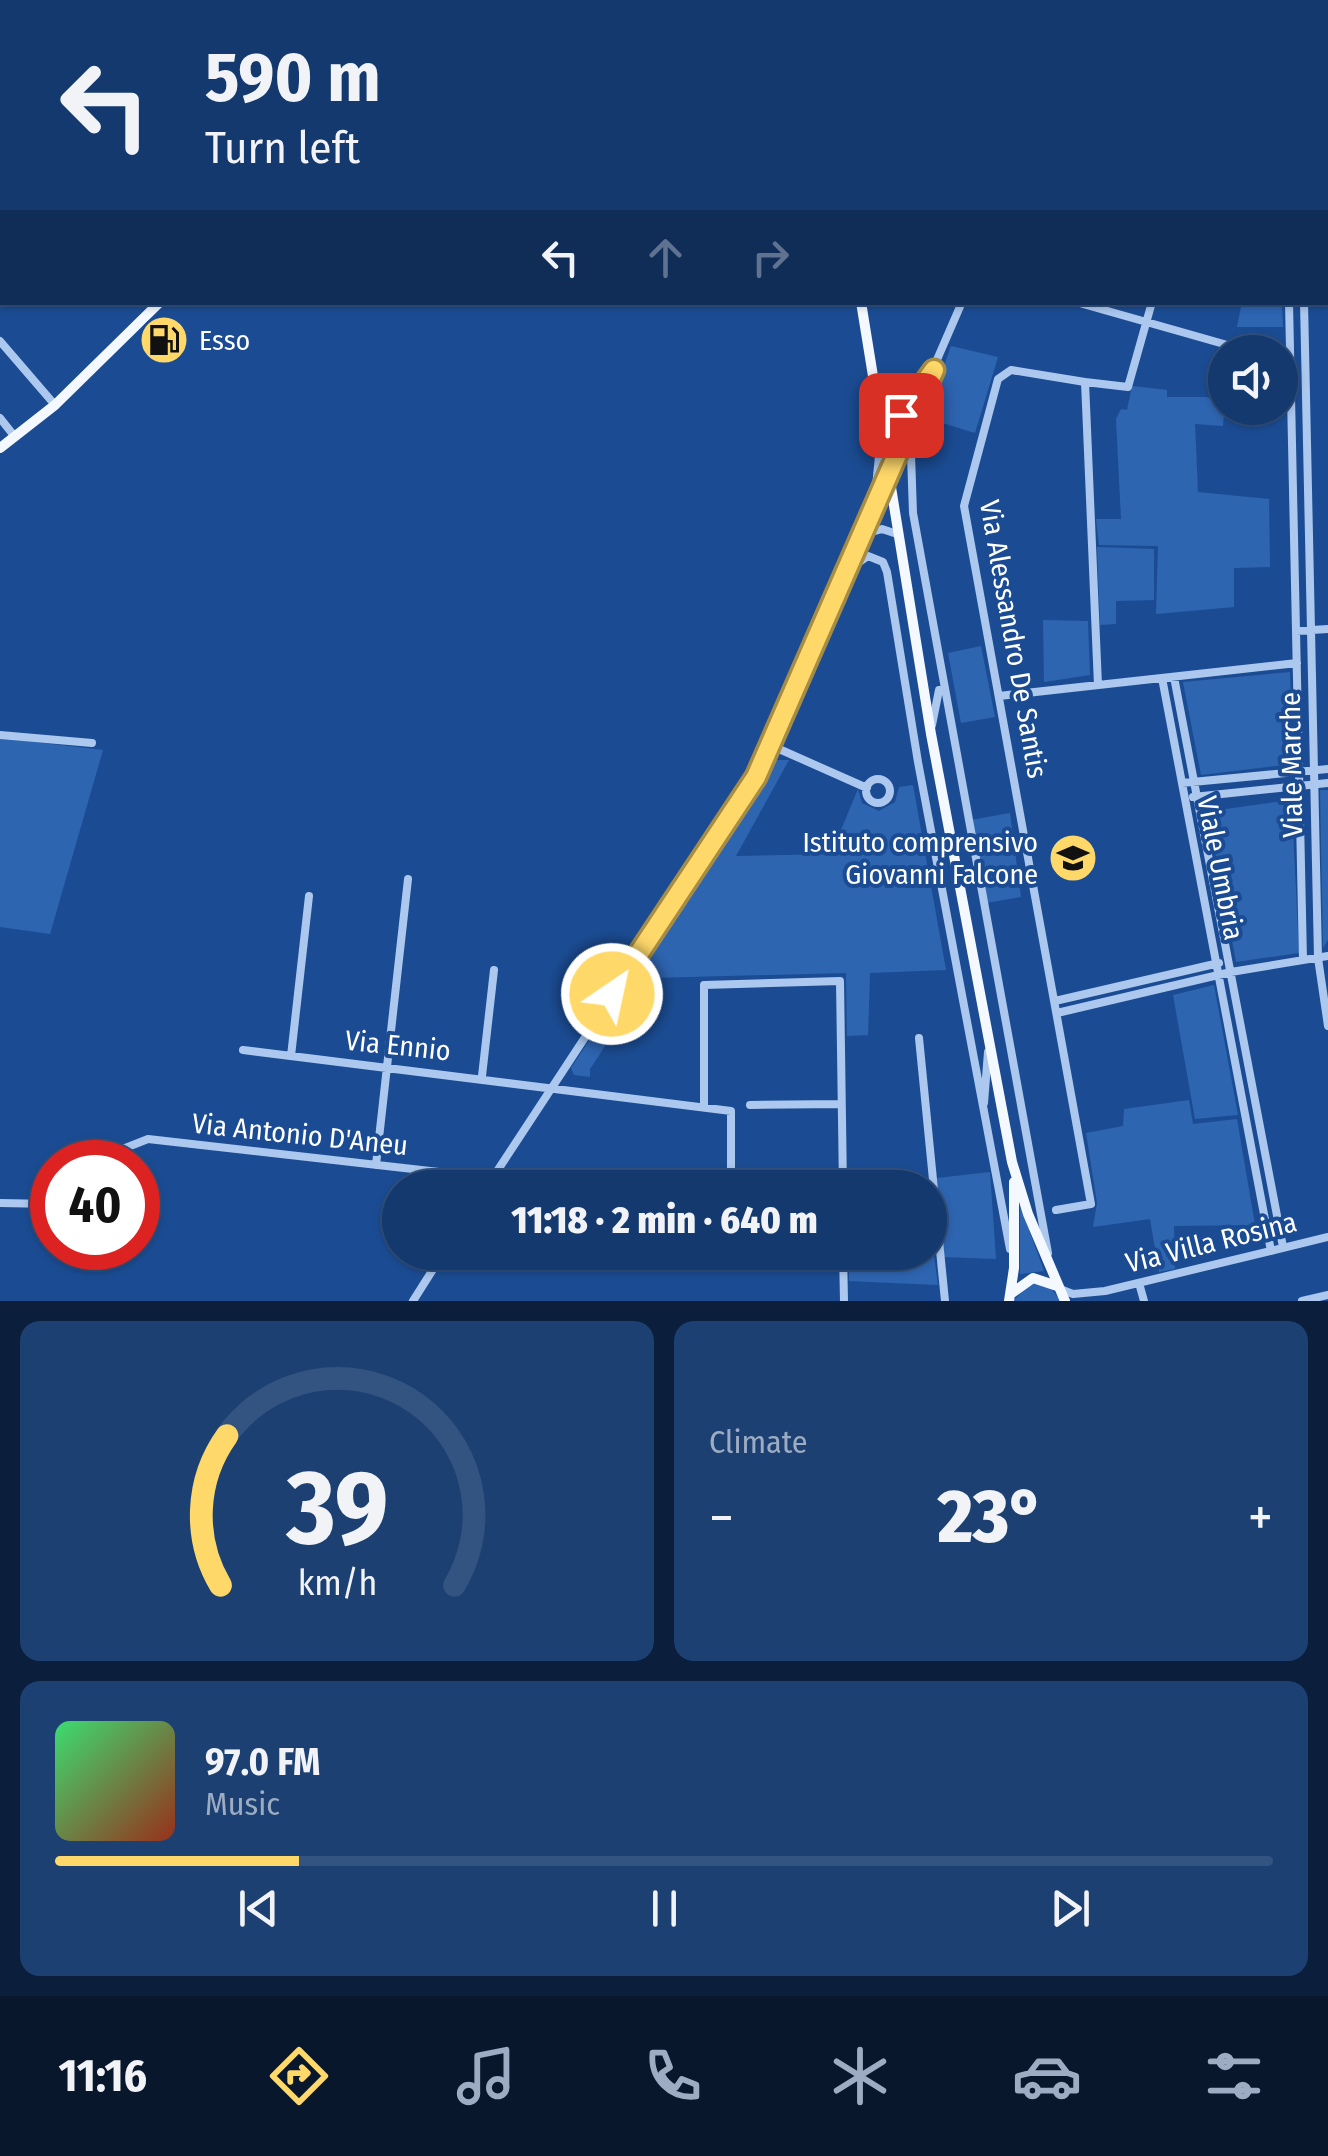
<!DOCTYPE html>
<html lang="en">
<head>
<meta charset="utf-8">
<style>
  :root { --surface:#14396e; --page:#1d4073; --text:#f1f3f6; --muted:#9dacc2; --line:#335381; --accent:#ffd86a }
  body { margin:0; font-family:"Fira Sans Condensed",sans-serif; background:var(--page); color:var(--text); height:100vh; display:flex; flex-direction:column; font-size:38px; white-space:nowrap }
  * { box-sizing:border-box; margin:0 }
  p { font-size:32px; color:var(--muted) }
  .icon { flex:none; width:55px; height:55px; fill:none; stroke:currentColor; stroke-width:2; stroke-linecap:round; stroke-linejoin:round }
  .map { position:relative; height:1301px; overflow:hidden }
  .sheet { display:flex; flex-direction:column; gap:20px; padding:20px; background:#0b1f3c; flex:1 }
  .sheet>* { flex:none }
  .guide { position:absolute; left:0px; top:0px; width:1330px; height:305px; box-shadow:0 2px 8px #0004,0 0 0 2px var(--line); background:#14396e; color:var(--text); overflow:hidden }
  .fabs { position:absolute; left:1208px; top:335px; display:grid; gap:20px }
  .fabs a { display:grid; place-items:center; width:90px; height:90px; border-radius:50%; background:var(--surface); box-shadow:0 2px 8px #0004,0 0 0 2px var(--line); font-size:50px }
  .speed { position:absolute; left:30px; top:1140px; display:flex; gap:20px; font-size:50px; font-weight:700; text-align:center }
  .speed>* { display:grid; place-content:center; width:130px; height:130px; border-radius:50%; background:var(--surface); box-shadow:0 2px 8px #0004,0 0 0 2px var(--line); line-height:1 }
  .speed .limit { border:15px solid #d22; background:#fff; color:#111 }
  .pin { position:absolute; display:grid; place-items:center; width:85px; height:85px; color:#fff; margin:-42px; border-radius:20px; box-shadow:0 5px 15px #0006 }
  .me { position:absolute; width:110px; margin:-55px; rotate:34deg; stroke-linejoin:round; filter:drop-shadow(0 0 8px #0008) }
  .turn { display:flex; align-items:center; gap:35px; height:210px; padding:0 40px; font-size:45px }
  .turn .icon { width:130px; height:130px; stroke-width:2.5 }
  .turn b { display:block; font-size:70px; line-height:85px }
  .lanes { display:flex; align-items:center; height:95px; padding:0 40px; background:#0003; justify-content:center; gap:50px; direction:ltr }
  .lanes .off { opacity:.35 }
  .big { font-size:75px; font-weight:800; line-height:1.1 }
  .sheet .tile { flex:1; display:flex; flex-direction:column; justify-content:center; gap:15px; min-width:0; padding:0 35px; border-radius:20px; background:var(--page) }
  .sheet .dial { align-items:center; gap:0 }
  .dial svg { height:260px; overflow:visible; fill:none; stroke:var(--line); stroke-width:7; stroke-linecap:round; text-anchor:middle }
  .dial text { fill:var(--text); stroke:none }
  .song { display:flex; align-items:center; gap:30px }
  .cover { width:120px; height:120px; border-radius:15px; background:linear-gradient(135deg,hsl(140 70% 55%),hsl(10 70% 35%)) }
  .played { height:10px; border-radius:5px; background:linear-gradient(90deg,var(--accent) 20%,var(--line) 20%) }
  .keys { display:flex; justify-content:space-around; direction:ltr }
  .heat { display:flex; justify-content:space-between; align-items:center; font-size:55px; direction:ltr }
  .sheet .tiles { flex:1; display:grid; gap:20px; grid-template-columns:1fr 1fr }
  .tile:last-child { grid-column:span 2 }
  .trip { position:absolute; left:382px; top:1170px; width:565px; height:100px; border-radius:50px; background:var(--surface); box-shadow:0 2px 8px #0004,0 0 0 2px var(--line); font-weight:800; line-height:100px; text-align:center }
  .menu { display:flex; height:160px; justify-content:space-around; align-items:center; background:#08172c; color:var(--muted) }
  .menu .icon { width:70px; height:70px }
  .menu .current { color:var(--accent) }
  .menu b { font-size:45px; color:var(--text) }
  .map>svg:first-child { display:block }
  .green { fill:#2e65b1 }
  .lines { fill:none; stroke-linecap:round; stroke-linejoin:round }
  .minor { stroke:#acc8ef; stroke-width:8 }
  .major { stroke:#f4f8ff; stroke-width:10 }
  .rail { stroke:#fff; stroke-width:2.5; stroke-dasharray:18 8; stroke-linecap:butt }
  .route-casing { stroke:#a68c45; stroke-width:25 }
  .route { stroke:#ffd86a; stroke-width:18 }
  .labels { text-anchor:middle; stroke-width:8; stroke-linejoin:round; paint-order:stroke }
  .poi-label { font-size:28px; fill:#fff; stroke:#1b4c93; text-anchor:start }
  .street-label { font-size:28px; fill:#fff; stroke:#1b4c93 }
</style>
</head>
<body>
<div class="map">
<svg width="1328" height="1301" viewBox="0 0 1328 1301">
  <rect width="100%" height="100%" fill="#1b4c93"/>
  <path class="green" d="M1242,302L1282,303L1283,327H1237Z
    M951,346L998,357L975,433L926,418Z
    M1132,386L1167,390V397H1206L1225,402L1223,426L1195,424L1198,492L1269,499L1270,567L1234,568V607L1156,614L1158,546L1099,545L1096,519H1121L1116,419L1121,409L1127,410Z
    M1097,547L1154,549V600L1116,601V624L1100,625Z
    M1043,620L1088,621L1090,675L1044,682Z
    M981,646L995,717L961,723L948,653Z
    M1290,672L1293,764L1201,775L1183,682Z
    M0,738L103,750L50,934L0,927Z
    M773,760H789L736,856L831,854L858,789L862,803L879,811L895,802L899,787L913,785L946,970L870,973L868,1035L847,1036L846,973L650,978L590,1069V1077L574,1075L571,1068Z
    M1291,788L1299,953L1236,962L1205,799L1219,810L1283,801Z
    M1320,790H1328V940L1323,948Z
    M1010,813L1021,897L986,903L971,820Z
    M1214,985L1238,1115L1195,1119L1173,995Z
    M1189,1100L1193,1124L1237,1119L1255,1225L1174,1226L1175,1269L1159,1272L1150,1219L1093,1227L1097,1203L1086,1133L1123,1126L1124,1109Z
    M990,1172L996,1259L944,1257L937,1178Z
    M1020,1205L1044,1271L1020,1274Z
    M930,1226L938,1285L849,1281V1253L930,1252Z
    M1031,1283L1049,1286L1061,1301H1013Z"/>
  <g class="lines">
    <path class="minor" d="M942,0V2
      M1258,1L1268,0
      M1087,2L1088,0
      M1328,110V115
      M1076,302L1252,352
      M1289,302L1303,960
      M1304,302L1318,958L1328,1026
      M0,341L55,405
      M1085,382L1128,387L1152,302
      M880,406L893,417L901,415L926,383
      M922,410L911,455L913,513L1048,1253
      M0,418L15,437
      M881,423L896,429L910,425
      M875,497L880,446
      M861,535L882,529L897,534
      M848,570L868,556L883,562L887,572L918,762L1010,1249
      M1296,631L1328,629
      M1174,677L1283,1247
      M1162,678L1271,1251
      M999,696L1297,663
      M932,725L939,690
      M0,735L92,743
      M770,745L867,788
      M866 791a12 12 0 1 1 24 0a12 12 0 1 1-24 0Z
      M1182,783L1328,769
      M1193,797L1328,783
      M1055,1001L1219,963
      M1057,1013L1231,972L1328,956
      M919,1038L945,1301
      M243,1050L731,1111V1188
      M291,1056L309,896
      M482,1076L494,970
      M984,1103L988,1052
      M750,1105L841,1104
      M704,1107V985L840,981L843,1188
      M113,1162L115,1152L148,1139L492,1178
      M376,1165L408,879
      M486,1188L756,777L962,302
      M0,1203L52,1204
      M1056,1210L1091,1204L964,506L998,379L1011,370L1085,382L1098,685
      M843,1252L844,1301
      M1139,1283L1144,1301
      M1060,1289L1073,1294L1105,1291L1328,1237
      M413,1301L444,1252
      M1302,1301L1328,1295"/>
    <path class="major" d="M629,0L631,2
      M753,0L755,2
      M461,2L464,0
      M861,302L931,734L1012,1162L1028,1214L1065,1301
      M0,448L55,405L160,302
      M1012,1293L1033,1278L1057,1286
      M1009,1301L1014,1268V1182"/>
    <path class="rail" d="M180,2L184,0
      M0,111L2,110"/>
  </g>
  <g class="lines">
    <g class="route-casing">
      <path id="route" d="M612,994L756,777L934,370L901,415"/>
    </g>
    <use href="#route" class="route"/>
  </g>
  <defs>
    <g id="fuel-disc" transform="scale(2.5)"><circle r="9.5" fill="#ffd86a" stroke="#1b4c93"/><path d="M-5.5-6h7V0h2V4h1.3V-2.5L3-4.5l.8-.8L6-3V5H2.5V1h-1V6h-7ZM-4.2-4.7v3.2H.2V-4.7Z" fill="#111"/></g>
    <g id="school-disc" transform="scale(2.5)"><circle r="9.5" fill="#ffd86a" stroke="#1b4c93"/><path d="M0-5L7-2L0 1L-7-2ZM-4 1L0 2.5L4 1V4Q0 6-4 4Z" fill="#111"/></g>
  </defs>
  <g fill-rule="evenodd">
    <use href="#fuel-disc" x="164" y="340"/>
    <use href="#school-disc" x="1073" y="858"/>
  </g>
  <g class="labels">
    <g class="poi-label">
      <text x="199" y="350">Esso</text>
      <text x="1038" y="852" text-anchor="end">Istituto comprensivo<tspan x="1038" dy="32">Giovanni Falcone</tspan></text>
    </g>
    <g class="street-label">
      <text transform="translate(1014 639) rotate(80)" y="10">Via Alessandro De Santis</text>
      <text transform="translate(1291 765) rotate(-91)" y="10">Viale Marche</text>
      <text transform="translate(1221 868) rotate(79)" y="10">Viale Umbria</text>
      <text transform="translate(398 1045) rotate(6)" y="10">Via Ennio</text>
      <text transform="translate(300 1134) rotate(6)" y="10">Via Antonio D'Aneu</text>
      <text transform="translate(1211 1242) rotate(-14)" y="10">Via Villa Rosina</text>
    </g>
  </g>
</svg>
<div class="fabs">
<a><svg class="icon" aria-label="sound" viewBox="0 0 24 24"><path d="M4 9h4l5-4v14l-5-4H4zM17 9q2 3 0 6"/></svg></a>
</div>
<div class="speed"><div class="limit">40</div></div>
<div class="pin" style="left:901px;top:415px;background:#d93025"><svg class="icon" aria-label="arrive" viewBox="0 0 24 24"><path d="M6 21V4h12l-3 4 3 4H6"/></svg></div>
<svg class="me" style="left:612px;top:994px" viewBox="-20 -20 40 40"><circle r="17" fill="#ffd86a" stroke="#fff" stroke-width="3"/><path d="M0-11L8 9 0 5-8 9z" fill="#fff"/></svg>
<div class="trip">11:18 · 2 min · 640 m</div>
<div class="guide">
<div class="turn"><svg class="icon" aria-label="left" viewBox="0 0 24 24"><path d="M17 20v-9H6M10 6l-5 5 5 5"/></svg><div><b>590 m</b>Turn left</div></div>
<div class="lanes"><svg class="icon" aria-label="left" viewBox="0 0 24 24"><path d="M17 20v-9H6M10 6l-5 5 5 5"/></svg><svg class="icon off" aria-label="ahead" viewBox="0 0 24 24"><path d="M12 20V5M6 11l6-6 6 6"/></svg><svg class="icon off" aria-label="right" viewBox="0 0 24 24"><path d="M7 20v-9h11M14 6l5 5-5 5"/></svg></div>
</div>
</div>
<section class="sheet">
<div class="tiles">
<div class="tile dial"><svg viewBox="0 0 100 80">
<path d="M14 69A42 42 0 1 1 86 69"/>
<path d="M14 69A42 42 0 0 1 16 23" stroke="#ffd86a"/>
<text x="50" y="56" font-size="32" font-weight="700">39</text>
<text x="50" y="72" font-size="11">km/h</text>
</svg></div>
<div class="tile"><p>Climate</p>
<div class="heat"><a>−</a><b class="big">23°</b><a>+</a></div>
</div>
<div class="tile">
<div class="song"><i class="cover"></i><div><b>97.0 FM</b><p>Music</p></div></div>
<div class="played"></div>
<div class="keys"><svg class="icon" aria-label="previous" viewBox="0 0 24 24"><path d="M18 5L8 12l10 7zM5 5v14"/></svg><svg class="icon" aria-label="pause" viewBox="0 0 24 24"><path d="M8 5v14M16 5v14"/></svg><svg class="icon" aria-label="next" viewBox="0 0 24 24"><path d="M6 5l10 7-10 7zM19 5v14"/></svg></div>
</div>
</div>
</section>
<nav class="menu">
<b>11:16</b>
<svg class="icon current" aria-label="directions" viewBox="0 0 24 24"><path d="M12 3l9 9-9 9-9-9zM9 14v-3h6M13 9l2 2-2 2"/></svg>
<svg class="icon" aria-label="music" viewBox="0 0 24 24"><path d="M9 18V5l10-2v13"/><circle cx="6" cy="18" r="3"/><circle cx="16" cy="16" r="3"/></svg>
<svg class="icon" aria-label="phone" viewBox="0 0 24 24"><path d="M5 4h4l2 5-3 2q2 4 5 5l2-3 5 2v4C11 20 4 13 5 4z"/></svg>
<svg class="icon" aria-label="climate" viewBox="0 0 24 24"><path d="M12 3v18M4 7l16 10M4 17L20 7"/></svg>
<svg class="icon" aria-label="car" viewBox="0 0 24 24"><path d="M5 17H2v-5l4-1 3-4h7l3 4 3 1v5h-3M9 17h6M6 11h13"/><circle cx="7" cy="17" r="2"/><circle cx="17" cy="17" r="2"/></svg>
<svg class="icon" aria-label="filters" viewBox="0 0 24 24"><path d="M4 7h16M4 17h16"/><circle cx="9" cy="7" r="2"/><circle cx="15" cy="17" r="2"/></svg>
</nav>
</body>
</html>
